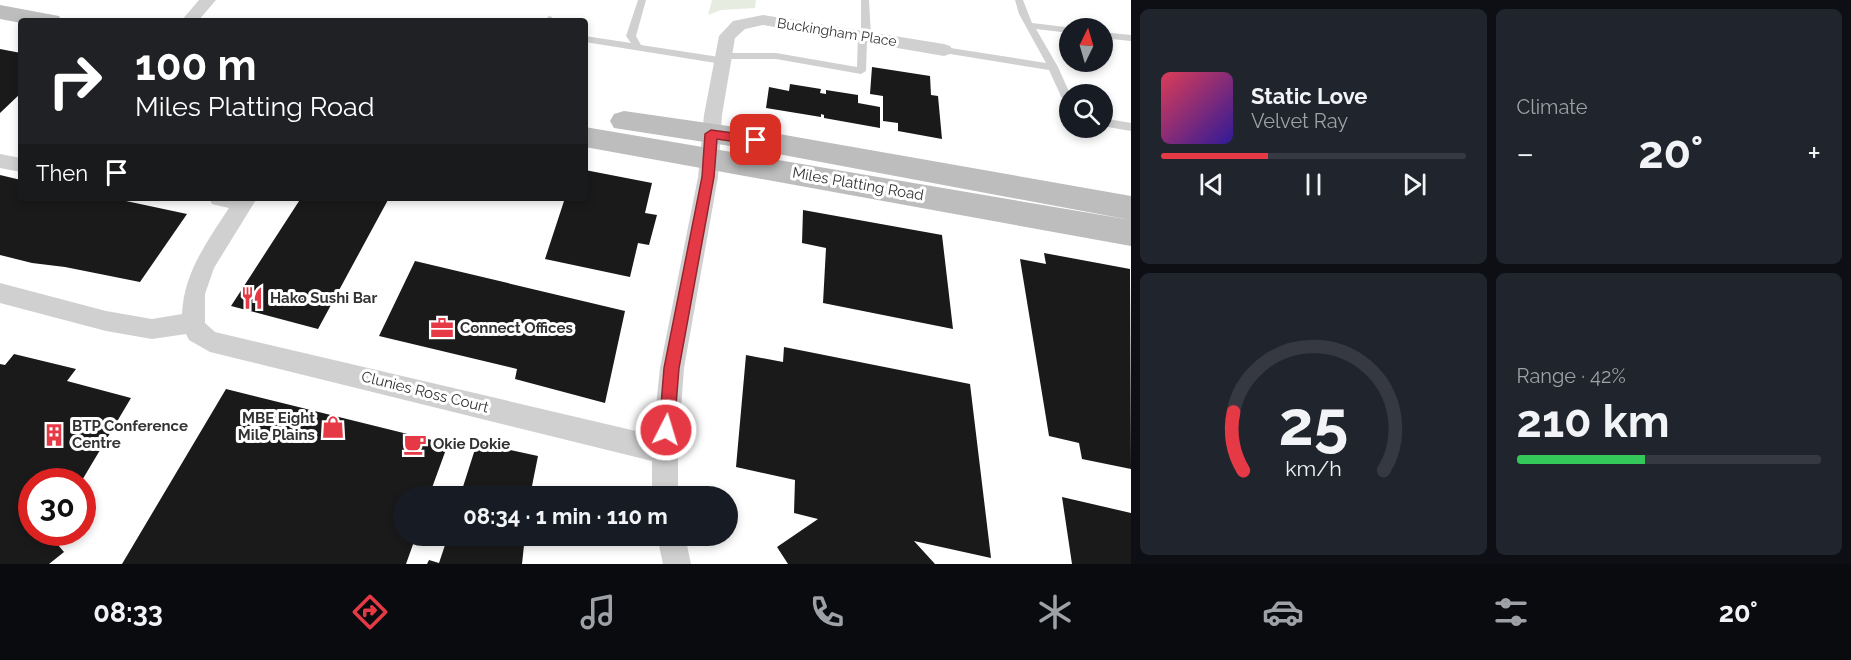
<!DOCTYPE html>
<html lang="en">
<head>
<meta charset="utf-8">
<style>
  :root { --surface:#171b24; --page:#20242c; --text:#f1f3f6; --muted:#9ea1a6; --line:#363941; --accent:#e63946 }
  body { margin:0; font-family:Raleway,sans-serif; background:var(--page); color:var(--text); height:100vh; display:flex; flex-direction:column; font-size:22px; white-space:nowrap }
  * { box-sizing:border-box; margin:0 }
  p { font-size:20px; color:var(--muted) }
  .icon { flex:none; width:33px; height:33px; fill:none; stroke:currentColor; stroke-width:2; stroke-linecap:round; stroke-linejoin:round }
  .map { position:relative; flex:1; overflow:hidden }
  .drawer { display:flex; flex-direction:column; gap:9px; padding:9px; background:#0d0f14; width:720px }
  .drawer>* { flex:none }
  .banner { position:absolute; left:18px; top:18px; width:570px; height:183px; border-radius:6px; box-shadow:0 3px 9px #0003; background:#202124; color:#fff; overflow:hidden }
  .needle { width:39px; rotate:5deg }
  .fabs { position:absolute; left:1059px; top:18px; display:grid; gap:12px }
  .fabs a { display:grid; place-items:center; width:54px; height:54px; border-radius:50%; background:var(--surface); box-shadow:0 3px 9px #0003; font-size:30px }
  .speed { position:absolute; left:18px; top:468px; display:flex; gap:12px; font-size:30px; font-weight:700; text-align:center }
  .speed>* { display:grid; place-content:center; width:78px; height:78px; border-radius:50%; background:var(--surface); box-shadow:0 3px 9px #0003; line-height:1 }
  .speed .limit { border:9px solid #d22; background:#fff; color:#111 }
  .pin { position:absolute; display:grid; place-items:center; width:51px; height:51px; color:#fff; margin:-26px; border-radius:12px; box-shadow:0 3px 9px #0006 }
  .me { position:absolute; width:66px; margin:-33px; rotate:5deg; stroke-linejoin:round; filter:drop-shadow(0 0 4px #0008) }
  .turn { display:flex; align-items:center; gap:21px; height:126px; padding:0 18px; font-size:27px }
  .turn .icon { width:78px; height:78px; stroke-width:2.5 }
  .turn b { display:block; font-size:42px; line-height:51px }
  .then { display:flex; align-items:center; height:57px; padding:0 18px; background:#0003; gap:12px; font-size:22px }
  .big { font-size:45px; font-weight:700; line-height:1.1 }
  .drawer .tile { flex:1; display:flex; flex-direction:column; justify-content:center; gap:9px; min-width:0; padding:0 21px; border-radius:9px; background:var(--page) }
  .drawer .dial { align-items:center; gap:0 }
  .dial svg { height:156px; overflow:visible; fill:none; stroke:var(--line); stroke-width:7; stroke-linecap:round; text-anchor:middle }
  .dial text { fill:var(--text); stroke:none }
  .song { display:flex; align-items:center; gap:18px }
  .cover { width:72px; height:72px; border-radius:9px; background:linear-gradient(135deg,hsl(350 70% 55%),hsl(250 70% 35%)) }
  .played { height:6px; border-radius:3px; background:linear-gradient(90deg,var(--accent) 35%,var(--line) 35%) }
  .keys { display:flex; justify-content:space-around; direction:ltr }
  .heat { display:flex; justify-content:space-between; align-items:center; font-size:33px; direction:ltr }
  .charge { height:9px; border-radius:4px; background:linear-gradient(90deg,#34c759 42%,var(--line) 0) }
  .drawer .tiles { flex:1; display:grid; gap:9px; grid-template-columns:repeat(2,1fr) }
  .trip { position:absolute; left:393px; top:486px; width:345px; height:60px; border-radius:30px; background:var(--surface); box-shadow:0 3px 9px #0003; font-weight:700; line-height:60px; text-align:center }
  .menu { display:flex; height:96px; justify-content:space-around; align-items:center; background:#090b0e; color:var(--muted) }
  .menu .icon { width:42px; height:42px }
  .menu .active { color:var(--accent) }
  .menu b { font-size:27px; color:var(--text) }
  main { display:flex; flex:1; min-height:0 }
  .map>svg:first-child { display:block }
  .green { fill:#e6ecdf }
  .building { fill:#1a1a1a }
  .lines { fill:none; stroke-linecap:round; stroke-linejoin:round }
  .lane { fill:#d0d0d0; fill-rule:evenodd }
  .street { fill:#d0d0d0; fill-rule:evenodd }
  .secondary { fill:#bdbdbd; fill-rule:evenodd }
  .route { fill:#e63946; stroke:#96252e; stroke-width:1.5 }
  .labels { text-anchor:middle; stroke-width:6; stroke-linejoin:round; paint-order:stroke }
  .far-street-label { font-size:14px; fill:#333; stroke:#fff }
  .street-label { font-size:15px; fill:#333; stroke:#fff }
  .poi-label { font-size:15px; font-weight:bold; fill:#333; stroke:#fff; text-anchor:start }
</style>
</head>
<body>
<main>
<div class="map">
<svg width="1131" height="564" viewBox="0 0 1131 564">
  <rect width="100%" height="100%" fill="#fff"/>
  <path class="green" d="M712,0H756L755,8L721,10L708,15Z"/>
  <path class="building" d="M0,49L21,53V93L0,113Z
    M872,67L930,76L931,95L938,96L942,139L898,131V123L883,121V96L870,94Z
    M790,84L821,89L820,93L826,94V90L858,95V103L880,107V128L824,118V115L821,114V117L766,108L769,87L789,91Z
    M585,170L652,183L645,213L657,215L649,245L638,243L630,277L545,259L565,198H585Z
    M0,175L21,180V198H112L187,214L140,282L65,267L32,263L0,255Z
    M301,198H389L318,329L231,306Z
    M803,210L942,235L953,329L823,303L826,248L802,243Z
    M1044,253L1130,269L1131,469L1082,459L1079,443L1049,436L1020,259L1046,264Z
    M415,261L625,311L605,403L515,379L517,369L379,336Z
    M784,347L970,384L991,558L914,541L935,564H788L777,547L818,519L794,513L795,480L736,467L746,355L783,362Z
    M14,354L76,369L67,381L131,398L81,482L51,473L45,482H32V503L27,510L32,515V532H47L64,552L49,564H0V364L5,365Z
    M226,389L448,444L429,496H404V536H416L406,564H122Z
    M477,443L538,456L530,496H460Z
    M1062,497L1131,513V564H1072Z
    M448,536H525L522,564H427L429,560L439,563Z"/>
  <g class="lines">
    <path class="lane" d="M638,0H646L636,36L641,45L719,57L720,54L723,53H776L857,67L858,36L861,34V0H869L871,37L867,40L866,71L861,74L776,59H725V63L722,64L585,42V36L631,43L626,36Z
      M1015,0H1023L1032,23L1074,28H1070V33L1036,29L1058,67L1070,94V108L1065,105L1049,70L944,53L939,50L944,47L1046,63L1019,14Z
      M549,16L552,17V21H544Z
      M1102,32L1131,35V41L1102,38Z
      M1102,118L1131,123V131L1102,126Z"/>
    <path class="street" d="M199,0H216L198,21H181Z
      M763,15L944,44L950,46L953,50L950,54L944,56L763,25L745,29L735,38L722,115L718,177L684,368L678,451V496H652V461L210,352L189,340L186,334L152,339L106,331L0,303V283L106,311L152,319L182,314C184,272 207,242 229,208L212,204L209,198H257L214,268L205,294V323L215,332L653,435L660,368L698,177L704,115L719,36L733,21Z
      M0,154L21,158V172L0,168Z
      M657,536H685L691,564H663Z"/>
    <path class="secondary" d="M0,5L59,16L62,21H21V23L0,19Z
      M624,111L756,130L1131,196V220L756,150L614,128L610,121L614,114Z
      M585,127L1131,220V246L585,147Z"/>
  </g>
  <path class="route" d="M711,130L756,136L761,140L756,145L717,139L714,177L679,368L674,430L672,435L666,438L661,435L659,430L664,368L702,177L705,134Z"/>
  <defs>
    <g id="restaurant-bare" transform="scale(1.8)"><path d="M-5-6h1v4h1v-4h1v4h1v-4h1v5L-1.5 .5V6h-2V.5L-5-1ZM5-6V6H3V1.5H1.5Q1.5-4 5-6Z" fill="#e63946" stroke="#fff" stroke-width="2.5" paint-order="stroke"/></g>
    <g id="office-bare" transform="scale(1.8)"><path d="M-6-3h4V-5.5h4V-3h4V5H-6ZM-1-4.5V-3h2v-1.5ZM-6 0V1H6V0Z" fill="#e63946" stroke="#fff" stroke-width="2.5" paint-order="stroke"/></g>
    <g id="shop-bare" transform="scale(1.8)"><path d="M-5-2.5h2.3a2.7 3.5 0 0 1 5.4 0H5L5.5 6h-11ZM-1.5-2.5h3a1.5 2.3 0 0 0-3 0Z" fill="#e63946" stroke="#fff" stroke-width="2.5" paint-order="stroke"/></g>
    <g id="building-bare" transform="scale(1.8)"><path d="M-4-6H4V6H1V3H-1V6H-4ZM-2.5-4.3h1.7v1.8h-1.7ZM.8-4.3h1.7v1.8H.8ZM-2.5-1h1.7V.8h-1.7ZM.8-1h1.7V.8H.8Z" fill="#e63946" stroke="#fff" stroke-width="2.5" paint-order="stroke"/></g>
    <g id="cafe-bare" transform="scale(1.8)"><path d="M-5.5-4.5H6V0H3Q3 3.5 0 3.5H-2.5Q-5.5 3.5-5.5 0ZM3-3.2v2h1.7v-2ZM-6 4.5H4V6H-6Z" fill="#e63946" stroke="#fff" stroke-width="2.5" paint-order="stroke"/></g>
  </defs>
  <g fill-rule="evenodd">
    <use href="#restaurant-bare" x="252" y="298"/>
    <use href="#office-bare" x="442" y="328"/>
    <use href="#shop-bare" x="333" y="427"/>
    <use href="#building-bare" x="54" y="435"/>
    <use href="#cafe-bare" x="415" y="444"/>
  </g>
  <g class="labels">
    <g class="far-street-label">
      <text transform="translate(837 32) rotate(9)" y="5">Buckingham Place</text>
    </g>
    <g class="street-label">
      <text transform="translate(858 184) rotate(10)" y="5">Miles Platting Road</text>
      <text transform="translate(425 392) rotate(14)" y="5">Clunies Ross Court</text>
    </g>
    <g class="poi-label">
      <text x="270" y="303">Hako Sushi Bar</text>
      <text x="460" y="333">Connect Offices</text>
      <text x="315" y="423" text-anchor="end">MBE Eight<tspan x="315" dy="17">Mile Plains</tspan></text>
      <text x="72" y="431">BTP Conference<tspan x="72" dy="17">Centre</tspan></text>
      <text x="433" y="449">Okie Dokie</text>
    </g>
  </g>
</svg>
<div class="fabs">
<a><svg class="needle" viewBox="-14 -14 28 28"><path d="M0-13l5 13h-10z" fill="#e53935"/><path d="M0 13l5-13h-10z" fill="#9ea1a6"/></svg></a>
<a><svg class="icon" aria-label="search" viewBox="0 0 24 24"><circle cx="10" cy="10" r="6"/><path d="M15 15l6 6"/></svg></a>
</div>
<div class="speed"><div class="limit">30</div></div>
<div class="pin" style="left:756px;top:140px;background:#d93025"><svg class="icon" aria-label="arrive" viewBox="0 0 24 24"><path d="M6 21V4h12l-3 4 3 4H6"/></svg></div>
<svg class="me" style="left:666px;top:430px" viewBox="-20 -20 40 40"><circle r="17" fill="#e63946" stroke="#fff" stroke-width="3"/><path d="M0-11L8 9 0 5-8 9z" fill="#fff"/></svg>
<div class="trip">08:34 · 1 min · 110 m</div>
<div class="banner">
<div class="turn"><svg class="icon" aria-label="right" viewBox="0 0 24 24"><path d="M7 20v-9h11M14 6l5 5-5 5"/></svg><div><b>100 m</b>Miles Platting Road</div></div>
<div class="then">Then<svg class="icon" aria-label="arrive" viewBox="0 0 24 24"><path d="M6 21V4h12l-3 4 3 4H6"/></svg></div>
</div>
</div>
<section class="drawer">
<div class="tiles">
<div class="tile">
<div class="song"><i class="cover"></i><div><b>Static Love</b><p>Velvet Ray</p></div></div>
<div class="played"></div>
<div class="keys"><svg class="icon" aria-label="previous" viewBox="0 0 24 24"><path d="M18 5L8 12l10 7zM5 5v14"/></svg><svg class="icon" aria-label="pause" viewBox="0 0 24 24"><path d="M8 5v14M16 5v14"/></svg><svg class="icon" aria-label="next" viewBox="0 0 24 24"><path d="M6 5l10 7-10 7zM19 5v14"/></svg></div>
</div>
<div class="tile"><p>Climate</p>
<div class="heat"><a>−</a><b class="big">20°</b><a>+</a></div>
</div>
<div class="tile dial"><svg viewBox="0 0 100 80">
<path d="M14 69A42 42 0 1 1 86 69"/>
<path d="M14 69A42 42 0 0 1 9 39" stroke="#e63946"/>
<text x="50" y="56" font-size="32" font-weight="700">25</text>
<text x="50" y="72" font-size="11">km/h</text>
</svg></div>
<div class="tile"><p>Range · 42%</p><b class="big">210 km</b><div class="charge"></div></div>
</div>
</section>
</main>
<nav class="menu">
<b>08:33</b>
<svg class="icon active" aria-label="directions" viewBox="0 0 24 24"><path d="M12 3l9 9-9 9-9-9zM9 14v-3h6M13 9l2 2-2 2"/></svg>
<svg class="icon" aria-label="music" viewBox="0 0 24 24"><path d="M9 18V5l10-2v13"/><circle cx="6" cy="18" r="3"/><circle cx="16" cy="16" r="3"/></svg>
<svg class="icon" aria-label="phone" viewBox="0 0 24 24"><path d="M5 4h4l2 5-3 2q2 4 5 5l2-3 5 2v4C11 20 4 13 5 4z"/></svg>
<svg class="icon" aria-label="climate" viewBox="0 0 24 24"><path d="M12 3v18M4 7l16 10M4 17L20 7"/></svg>
<svg class="icon" aria-label="car" viewBox="0 0 24 24"><path d="M5 17H2v-5l4-1 3-4h7l3 4 3 1v5h-3M9 17h6M6 11h13"/><circle cx="7" cy="17" r="2"/><circle cx="17" cy="17" r="2"/></svg>
<svg class="icon" aria-label="filters" viewBox="0 0 24 24"><path d="M4 7h16M4 17h16"/><circle cx="9" cy="7" r="2"/><circle cx="15" cy="17" r="2"/></svg>
<b>20°</b>
</nav>
</body>
</html>
